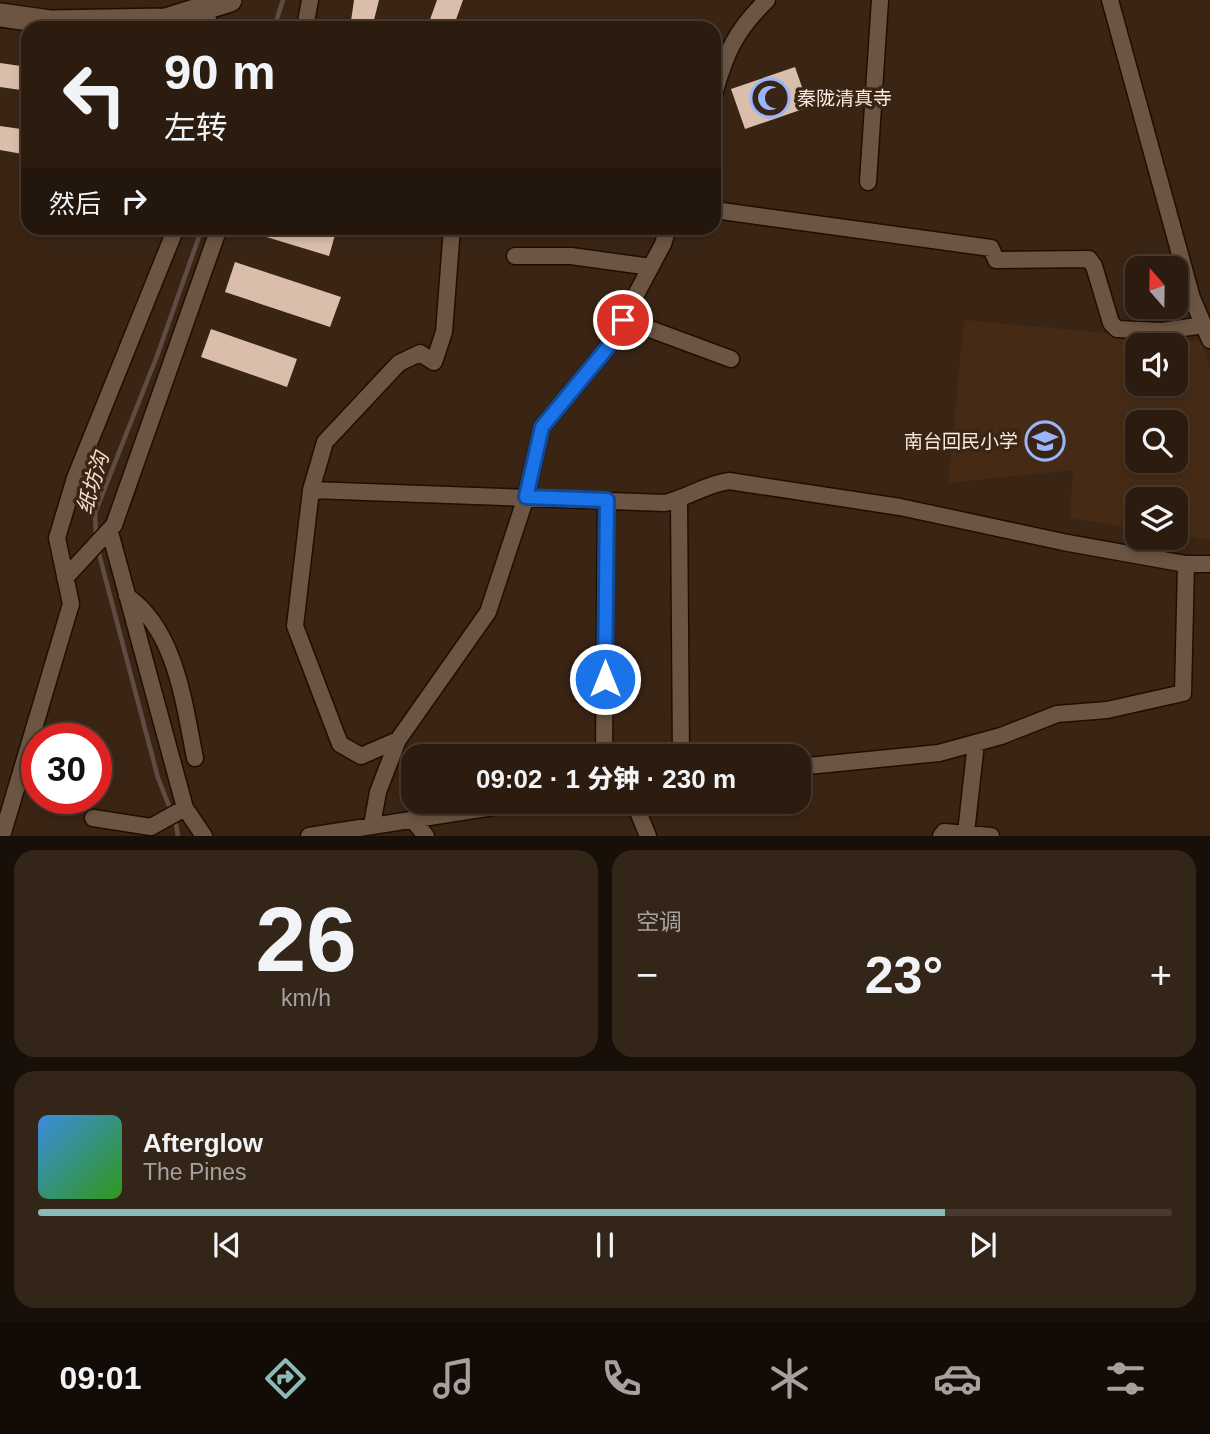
<!DOCTYPE html>
<html lang="zh">
<head>
<meta charset="utf-8">
<style>
  :root { --surface:#2c1c10; --page:#342519; --text:#f1f3f6; --muted:#a6a19f; --line:#483a30; --accent:#8bbbb9 }
  body { margin:0; font-family:Helvetica,"Noto Sans SC",sans-serif; background:var(--page); color:var(--text); height:100vh; display:flex; flex-direction:column; font-size:26px; white-space:nowrap }
  * { box-sizing:border-box; margin:0 }
  p { font-size:23px; color:var(--muted) }
  .icon { flex:none; width:38px; height:38px; fill:none; stroke:currentColor; stroke-width:2; stroke-linecap:round; stroke-linejoin:round }
  .map { position:relative; height:836px; overflow:hidden }
  .panel { display:flex; flex-direction:column; gap:14px; padding:14px; background:#180f09; flex:1 }
  .panel>* { flex:none }
  .hud { position:absolute; left:21px; top:21px; width:700px; height:214px; border-radius:21px; box-shadow:0 4px 10px #0003,0 0 0 2px var(--line); background:#2c1c10; color:var(--text); overflow:hidden }
  .needle { width:46px; rotate:340deg }
  .buttons { position:absolute; left:1125px; top:256px; display:grid; gap:14px }
  .buttons a { display:grid; place-items:center; width:63px; height:63px; border-radius:14px; background:var(--surface); box-shadow:0 4px 10px #0003,0 0 0 2px var(--line); font-size:35px }
  .speed { position:absolute; left:21px; top:723px; display:flex; gap:14px; font-size:35px; font-weight:700; text-align:center }
  .speed>* { display:grid; place-content:center; width:91px; height:91px; border-radius:50%; background:var(--surface); box-shadow:0 4px 10px #0003,0 0 0 2px var(--line); line-height:1 }
  .speed .limit { border:10px solid #d22; background:#fff; color:#111 }
  .pin { position:absolute; display:grid; place-items:center; width:60px; height:60px; color:#fff; margin:-30px; border:4px solid #fff; border-radius:50%; box-shadow:0 2px 7px #0007 }
  .me { position:absolute; width:77px; margin:-38px; rotate:0deg; stroke-linejoin:round; filter:drop-shadow(0 0 5px #0008) }
  .turn { display:flex; align-items:center; gap:24px; height:147px; padding:0 28px; font-size:32px }
  .turn .icon { width:91px; height:91px; stroke-width:2.5 }
  .turn b { display:block; font-size:49px; line-height:60px }
  .then { display:flex; align-items:center; height:66px; padding:0 28px; background:#0003; gap:14px; font-size:26px }
  .big { font-size:52px; font-weight:800; line-height:1.1 }
  .panel .widget { flex:1; display:flex; flex-direction:column; justify-content:center; gap:10px; min-width:0; padding:0 24px; border-radius:21px; background:var(--page) }
  .panel .dial { align-items:center; gap:0 }
  .dial b { font-size:91px; line-height:1 }
  .song { display:flex; align-items:center; gap:21px }
  .cover { width:84px; height:84px; border-radius:10px; background:linear-gradient(135deg,hsl(210 70% 55%),hsl(110 70% 35%)) }
  .played { height:7px; border-radius:4px; background:linear-gradient(90deg,var(--accent) 80%,var(--line) 80%) }
  .keys { display:flex; justify-content:space-around; direction:ltr }
  .heat { display:flex; justify-content:space-between; align-items:center; font-size:38px; direction:ltr }
  .panel .tiles { flex:1; display:grid; gap:14px; grid-template-columns:1fr 1fr }
  .widget:last-child { grid-column:span 2 }
  .trip { position:absolute; left:401px; top:744px; width:410px; height:70px; border-radius:21px; background:var(--surface); box-shadow:0 4px 10px #0003,0 0 0 2px var(--line); font-weight:800; line-height:70px; text-align:center }
  .dock { display:flex; height:112px; justify-content:space-around; align-items:center; background:#120b06; color:var(--muted) }
  .dock .icon { width:49px; height:49px }
  .dock .current { color:var(--accent) }
  .dock b { font-size:32px; color:var(--text) }
  .map>svg:first-child { display:block }
  .built { fill:#452b15; fill-rule:evenodd }
  .lines { fill:none; stroke-linecap:round; stroke-linejoin:round }
  .stream { stroke:#604c43; stroke-width:4.5 }
  .building { fill:#d9beab }
  .street-casing { stroke:#200e01; stroke-width:19 }
  .secondary-casing { stroke:#200e01; stroke-width:26 }
  .street { stroke:#6c5543; stroke-width:16 }
  .secondary { stroke:#6c5543; stroke-width:23 }
  .route-casing { stroke:#114b97; stroke-width:18 }
  .route { stroke:#1a73e8; stroke-width:12 }
  .labels { text-anchor:middle; stroke-width:7; stroke-linejoin:round; paint-order:stroke }
  .poi-label { font-size:19px; fill:#f8eae0; stroke:#3a2515; text-anchor:start }
  .water-label { font-size:21px; font-style:italic; fill:#f5e0d1; stroke:#3a2515 }
</style>
</head>
<body>
<div class="map">
<svg width="1210" height="836" viewBox="0 0 1210 836">
  <rect width="100%" height="100%" fill="#3a2515"/>
  <path class="built" d="M964,320L1202,342L1210,368V540L1176,535V499H1138L1137,529L1070,518L1073,470L948,483ZM1138,345H1176V383H1138ZM1138,422H1176V460H1138Z"/>
  <g class="lines">
    <path class="stream" d="M274,28L283,0
      M96,538L95,513L157,356L202,228
      M98,550L158,778L171,811
      M175,819L178,836"/>
  </g>
  <path class="building" d="M354,0H379L372,28H350Z
    M437,0H463L453,28H427Z
    M0,63L28,67V91L0,87Z
    M795,67L809,107L745,129L731,89Z
    M0,126L28,130V155L0,150Z
    M244,228H337L329,256L243,230Z
    M235,262L341,297L330,327L225,292Z
    M211,329L297,359L287,387L201,357Z"/>
  <g class="lines">
    <g class="street-casing">
      <path id="street" d="M1110,0L1192,298L1210,340
        M205,8L210,28
        M305,28L310,0
        M714,94C726,52 736,30 767,0
        M868,182L880,0
        M714,210L991,248L996,260L1089,259L1094,266L1111,323L1117,329L1162,331L1204,325
        M515,256H571L651,267
        M623,319L731,359
        M311,490L325,442L399,363L420,353L434,362L444,332L452,228
        M679,500L681,756
        M65,578L114,525L219,228
        M127,596C176,630 184,704 195,758
        M398,740L361,756L340,744L295,626L311,490L665,503C687,498 706,484 729,481L900,507L1063,542L1186,564H1210
        M604,756L606,501
        M798,767L939,753L1001,736L1057,714L1107,710L1183,693L1186,564
        M634,802L648,836
        M185,808L204,836
        M93,818L151,827L185,808L110,532
        M412,819L426,836
        M372,825L378,792L398,740L488,612L526,497L542,427L608,347L663,244L668,228
        M966,833L976,743
        M2,836L71,604L57,538L75,478L176,228
        M309,836L525,802
        M941,836L944,832L991,836"/>
    </g>
    <g class="secondary-casing">
      <path id="secondary" d="M0,15L50,22L166,20L230,0"/>
    </g>
    <use href="#street" class="street"/>
    <use href="#secondary" class="secondary"/>
  </g>
  <g class="lines">
    <g class="route-casing">
      <path id="route" d="M605,679L607,500L526,497L542,427L608,347L623,320"/>
    </g>
    <use href="#route" class="route"/>
  </g>
  <defs>
    <g id="mosque-ring" transform="scale(2.0125)"><circle r="9.5" fill="#3a2515" stroke="#9ab5fd" stroke-width="1.5"/><path d="M3.5-4.9A6 6 0 1 0 3.5 4.9A5 5 0 1 1 3.5-4.9Z" fill="#9ab5fd"/></g>
    <g id="school-ring" transform="scale(2.0125)"><circle r="9.5" fill="#3a2515" stroke="#9ab5fd" stroke-width="1.5"/><path d="M0-5L7-2L0 1L-7-2ZM-4 1L0 2.5L4 1V4Q0 6-4 4Z" fill="#9ab5fd"/></g>
  </defs>
  <g fill-rule="evenodd">
    <use href="#mosque-ring" x="770" y="98"/>
    <use href="#school-ring" x="1045" y="441"/>
  </g>
  <g class="labels">
    <g class="poi-label">
      <text x="797" y="105">秦陇清真寺</text>
      <text x="1018" y="448" text-anchor="end">南台回民小学</text>
    </g>
    <g class="water-label">
      <text transform="translate(93 483) rotate(-73)" y="7">纸坊沟</text>
    </g>
  </g>
</svg>
<div class="buttons">
<a><svg class="needle" viewBox="-14 -14 28 28"><path d="M0-13l5 13h-10z" fill="#e53935"/><path d="M0 13l5-13h-10z" fill="#a6a19f"/></svg></a>
<a><svg class="icon" aria-label="sound" viewBox="0 0 24 24"><path d="M4 9h4l5-4v14l-5-4H4zM17 9q2 3 0 6"/></svg></a>
<a><svg class="icon" aria-label="search" viewBox="0 0 24 24"><circle cx="10" cy="10" r="6"/><path d="M15 15l6 6"/></svg></a>
<a><svg class="icon" aria-label="layers" viewBox="0 0 24 24"><path d="M12 4l9 5-9 5-9-5zM3 14l9 5 9-5"/></svg></a>
</div>
<div class="speed"><div class="limit">30</div></div>
<div class="pin" style="left:623px;top:320px;background:#d93025"><svg class="icon" aria-label="arrive" viewBox="0 0 24 24"><path d="M6 21V4h12l-3 4 3 4H6"/></svg></div>
<svg class="me" style="left:605px;top:679px" viewBox="-20 -20 40 40"><circle r="17" fill="#1a73e8" stroke="#fff" stroke-width="3"/><path d="M0-11L8 9 0 5-8 9z" fill="#fff"/></svg>
<div class="trip">09:02 · 1 分钟 · 230 m</div>
<div class="hud">
<div class="turn"><svg class="icon" aria-label="left" viewBox="0 0 24 24"><path d="M17 20v-9H6M10 6l-5 5 5 5"/></svg><div><b>90 m</b>左转</div></div>
<div class="then">然后<svg class="icon" aria-label="right" viewBox="0 0 24 24"><path d="M7 20v-9h11M14 6l5 5-5 5"/></svg></div>
</div>
</div>
<section class="panel">
<div class="tiles">
<div class="widget dial"><b>26</b><p>km/h</p></div>
<div class="widget"><p>空调</p>
<div class="heat"><a>−</a><b class="big">23°</b><a>+</a></div>
</div>
<div class="widget">
<div class="song"><i class="cover"></i><div><b>Afterglow</b><p>The Pines</p></div></div>
<div class="played"></div>
<div class="keys"><svg class="icon" aria-label="previous" viewBox="0 0 24 24"><path d="M18 5L8 12l10 7zM5 5v14"/></svg><svg class="icon" aria-label="pause" viewBox="0 0 24 24"><path d="M8 5v14M16 5v14"/></svg><svg class="icon" aria-label="next" viewBox="0 0 24 24"><path d="M6 5l10 7-10 7zM19 5v14"/></svg></div>
</div>
</div>
</section>
<nav class="dock">
<b>09:01</b>
<svg class="icon current" aria-label="directions" viewBox="0 0 24 24"><path d="M12 3l9 9-9 9-9-9zM9 14v-3h6M13 9l2 2-2 2"/></svg>
<svg class="icon" aria-label="music" viewBox="0 0 24 24"><path d="M9 18V5l10-2v13"/><circle cx="6" cy="18" r="3"/><circle cx="16" cy="16" r="3"/></svg>
<svg class="icon" aria-label="phone" viewBox="0 0 24 24"><path d="M5 4h4l2 5-3 2q2 4 5 5l2-3 5 2v4C11 20 4 13 5 4z"/></svg>
<svg class="icon" aria-label="climate" viewBox="0 0 24 24"><path d="M12 3v18M4 7l16 10M4 17L20 7"/></svg>
<svg class="icon" aria-label="car" viewBox="0 0 24 24"><path d="M5 17H2v-5l4-1 3-4h7l3 4 3 1v5h-3M9 17h6M6 11h13"/><circle cx="7" cy="17" r="2"/><circle cx="17" cy="17" r="2"/></svg>
<svg class="icon" aria-label="filters" viewBox="0 0 24 24"><path d="M4 7h16M4 17h16"/><circle cx="9" cy="7" r="2"/><circle cx="15" cy="17" r="2"/></svg>
</nav>
</body>
</html>
